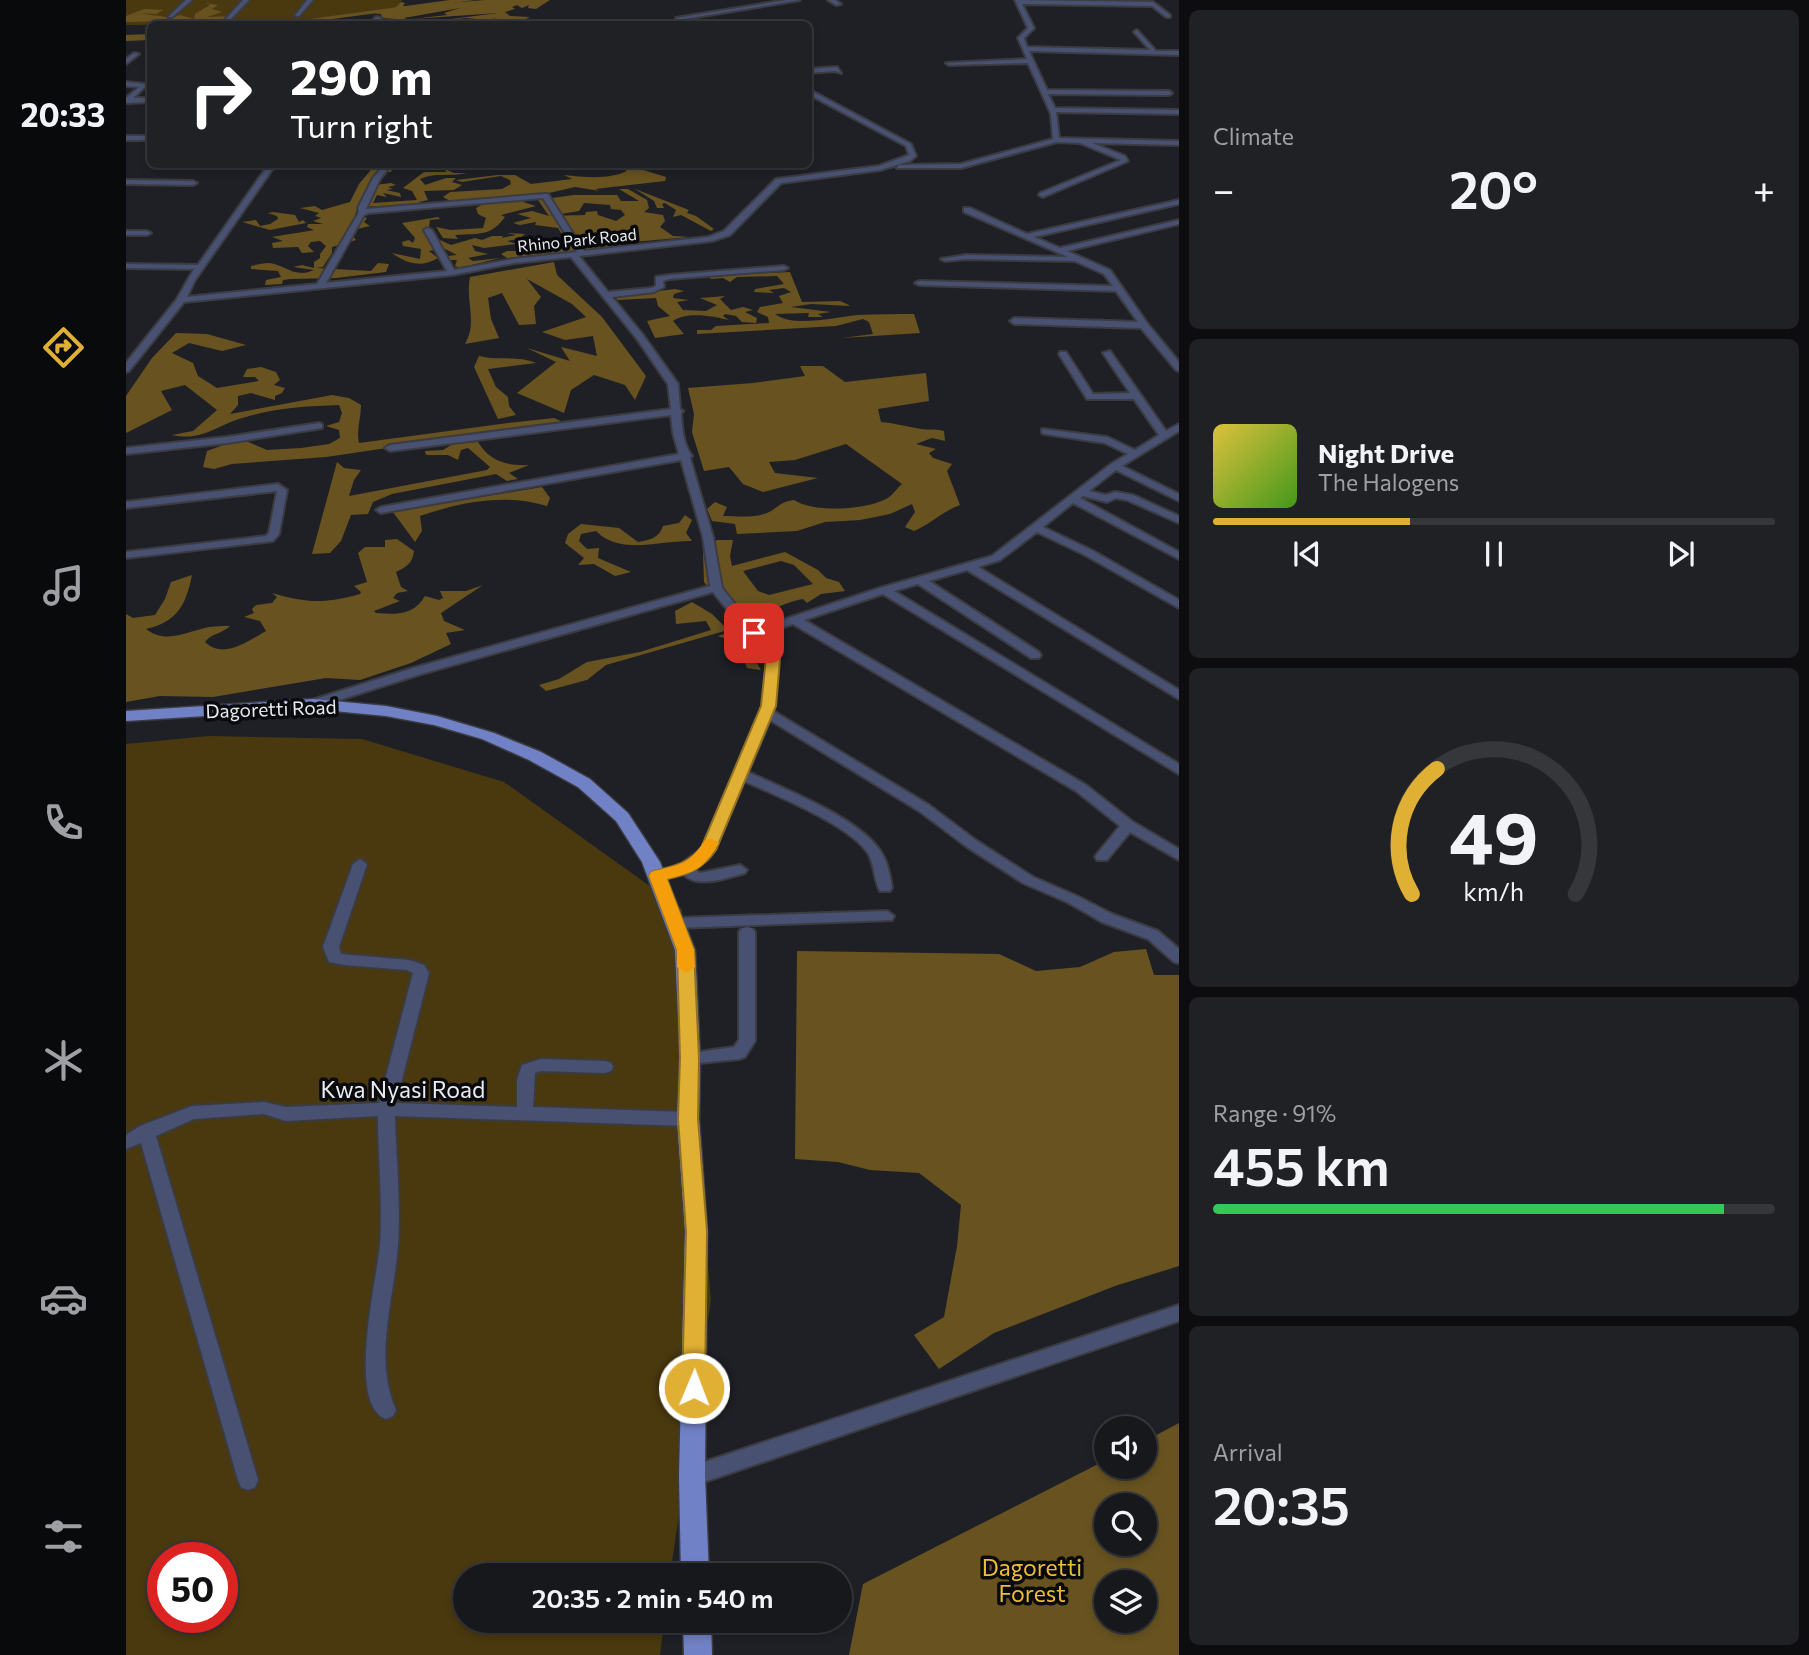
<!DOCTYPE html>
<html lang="en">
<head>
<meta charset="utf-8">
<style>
  :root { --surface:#17181c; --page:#202125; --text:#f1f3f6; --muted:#9ea0a3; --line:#36373b; --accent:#e0b034 }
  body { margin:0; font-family:Commissioner,sans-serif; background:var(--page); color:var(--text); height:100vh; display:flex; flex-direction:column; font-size:26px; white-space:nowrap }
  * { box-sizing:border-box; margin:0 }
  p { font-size:23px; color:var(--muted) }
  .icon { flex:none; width:38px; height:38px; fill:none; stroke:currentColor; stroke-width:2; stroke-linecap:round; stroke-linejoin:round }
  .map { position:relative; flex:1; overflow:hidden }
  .panel { display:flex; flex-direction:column; gap:10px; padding:10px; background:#0d0d0f; width:630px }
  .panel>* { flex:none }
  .hud { position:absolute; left:21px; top:21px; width:665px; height:147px; border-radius:10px; box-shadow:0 4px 10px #0003,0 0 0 2px var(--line); background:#202124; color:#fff; overflow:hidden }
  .tools { position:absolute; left:968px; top:1416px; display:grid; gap:14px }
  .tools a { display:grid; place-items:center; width:63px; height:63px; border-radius:50%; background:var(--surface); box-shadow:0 4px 10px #0003,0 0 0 2px var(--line); font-size:35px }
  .speed { position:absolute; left:21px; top:1542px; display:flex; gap:14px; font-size:35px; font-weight:700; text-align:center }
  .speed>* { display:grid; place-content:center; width:91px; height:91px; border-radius:50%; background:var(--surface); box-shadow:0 4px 10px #0003,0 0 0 2px var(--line); line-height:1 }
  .speed .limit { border:10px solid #d22; background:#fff; color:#111 }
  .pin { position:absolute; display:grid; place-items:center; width:60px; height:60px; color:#fff; margin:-30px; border-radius:14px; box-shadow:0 4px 10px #0006 }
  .me { position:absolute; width:77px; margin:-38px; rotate:1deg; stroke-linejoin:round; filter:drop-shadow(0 0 5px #0008) }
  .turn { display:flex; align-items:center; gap:24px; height:147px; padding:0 28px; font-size:32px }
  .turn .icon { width:91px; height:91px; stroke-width:2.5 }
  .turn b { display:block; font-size:49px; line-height:60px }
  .big { font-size:52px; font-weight:600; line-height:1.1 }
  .panel .widget { flex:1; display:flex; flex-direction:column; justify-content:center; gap:10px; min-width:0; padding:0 24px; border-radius:10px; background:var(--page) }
  .panel .dial { align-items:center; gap:0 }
  .dial svg { height:182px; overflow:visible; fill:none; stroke:var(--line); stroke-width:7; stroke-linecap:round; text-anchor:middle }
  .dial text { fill:var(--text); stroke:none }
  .song { display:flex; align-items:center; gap:21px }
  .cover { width:84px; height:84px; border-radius:10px; background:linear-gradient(135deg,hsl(50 70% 55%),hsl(100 70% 35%)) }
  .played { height:7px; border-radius:4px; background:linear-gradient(90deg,var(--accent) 35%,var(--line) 35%) }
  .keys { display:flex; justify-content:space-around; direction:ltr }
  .heat { display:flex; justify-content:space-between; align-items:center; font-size:38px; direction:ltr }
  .charge { height:10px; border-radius:5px; background:linear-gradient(90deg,#34c759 91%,var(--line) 0) }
  .trip { position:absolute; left:327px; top:1563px; width:399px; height:70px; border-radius:35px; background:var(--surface); box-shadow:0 4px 10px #0003,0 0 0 2px var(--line); font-weight:600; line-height:70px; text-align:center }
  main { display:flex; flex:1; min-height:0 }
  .tabs { display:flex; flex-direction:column; width:126px; justify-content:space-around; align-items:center; background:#090a0b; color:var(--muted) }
  .tabs .icon { width:49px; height:49px }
  .tabs .on { color:var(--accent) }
  .tabs b { font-size:32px; color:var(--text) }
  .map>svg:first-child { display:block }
  .green { fill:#4a390f; fill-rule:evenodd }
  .forest { fill:#685320; fill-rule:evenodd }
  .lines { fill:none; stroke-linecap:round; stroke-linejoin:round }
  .river { fill:#685320; fill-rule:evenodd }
  .minor-casing { stroke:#3b3c42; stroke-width:4 }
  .major-casing { stroke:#3b3c42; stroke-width:3 }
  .minor { fill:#495172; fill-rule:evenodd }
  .major { fill:#7181c5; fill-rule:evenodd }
  .route { fill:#e0b034; stroke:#927222; stroke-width:2 }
  .slow { fill:#f59e0b }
  .labels { text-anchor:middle; stroke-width:7; stroke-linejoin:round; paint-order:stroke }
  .far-street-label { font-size:16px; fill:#e9ebef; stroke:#090a0d }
  .street-label { font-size:19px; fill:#e9ebef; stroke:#090a0d }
  .near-street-label { font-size:23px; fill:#e9ebef; stroke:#090a0d }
  .near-park-label { font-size:23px; fill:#efbc35; stroke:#090a0d }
</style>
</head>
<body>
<main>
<nav class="tabs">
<b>20:33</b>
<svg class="icon on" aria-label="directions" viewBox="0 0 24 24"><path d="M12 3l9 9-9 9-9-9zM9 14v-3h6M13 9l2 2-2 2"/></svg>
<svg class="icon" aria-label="music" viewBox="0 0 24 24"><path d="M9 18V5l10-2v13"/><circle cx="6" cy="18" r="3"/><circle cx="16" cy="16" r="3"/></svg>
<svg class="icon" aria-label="phone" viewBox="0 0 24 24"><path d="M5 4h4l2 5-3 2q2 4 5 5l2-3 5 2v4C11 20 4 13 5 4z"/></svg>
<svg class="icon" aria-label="climate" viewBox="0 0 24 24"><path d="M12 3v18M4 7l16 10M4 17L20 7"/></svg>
<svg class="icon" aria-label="car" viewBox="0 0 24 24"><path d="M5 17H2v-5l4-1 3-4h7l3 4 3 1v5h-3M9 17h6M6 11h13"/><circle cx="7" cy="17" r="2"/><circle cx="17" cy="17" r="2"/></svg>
<svg class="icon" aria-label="filters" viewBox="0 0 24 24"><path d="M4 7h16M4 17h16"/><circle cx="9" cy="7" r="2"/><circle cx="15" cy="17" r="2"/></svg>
</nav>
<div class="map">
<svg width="1053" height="1655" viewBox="0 0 1053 1655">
  <rect width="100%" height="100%" fill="#1f2026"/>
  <path class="green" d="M0,0H276L269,10L264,11L148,24L0,25Z
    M83,736L236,739L378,782L556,909L563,1045L585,1300L544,1575H340V1620L538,1621L534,1655H0V744ZM37,1558H96V1617H37Z"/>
  <path class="forest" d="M359,0H424L410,9L402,8L403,5L396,8L391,5L386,7L389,9L379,12L384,16L404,17C389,26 374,15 361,20L378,24H310L338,20L351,22L360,20L340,18L290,24L308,20L269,24L308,19L310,21L372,13L286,19L321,15L318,13L334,8L278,18L283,20L256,18L255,14H249L269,8L275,2L279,3L277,6H284Z
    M79,3L92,5L86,9L96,12L81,17L106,16L105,20L107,21L88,19L93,24H64L59,21L0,22V16L18,9L37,10L30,14L15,13L31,16L29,15L45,18L54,15L68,19L69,14L84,5Z
    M498,164L540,177L539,181L469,189L474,191L449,187L423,193L324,201L317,197L324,192L376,189L385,184L384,180L375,176L336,182L330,180L372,175H389L405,184L446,179L438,175C458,177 482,180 501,171L490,165Z
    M249,165L266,169L265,172L250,173L242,186L265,183L270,185L262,187L267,189L260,190L274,193L275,197L257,193L261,197L251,195L247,203L291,200L286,191L277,188L298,172H320L319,169L328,173H341C325,177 308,172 294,179L299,185L320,178H330L326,182L336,185L328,190L298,191L302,200L293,202L295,204L232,207L229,215L241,218L238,222L244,226L231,229L227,236L230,240L206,247V253L197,267L190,268L245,271L252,263L263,264L260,272L210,278L164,279L157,280L156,284L139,285L140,280L155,277L152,271L125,269V266C130,265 137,263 143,263C160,265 169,279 188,270L167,267L176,265L188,268V262L194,258V254L200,246L194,241L185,242L182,246L188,252L176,253L172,247L147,248L146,243L157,241L146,237C163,234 172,233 188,230L181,227L182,224H197L187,221L195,218L189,216L193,213L174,208L189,206L196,210L224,202L233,184Z
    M493,189H502L521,200L523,208L518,212L537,215L539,221L534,227L547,236L564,237L495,243L481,247L381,258L375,254L381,251H414L440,241L432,228L409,225L410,222L394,225L387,223L405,218L391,214L406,211L423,216L412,200L448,195H491L495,201H513ZM458,203L484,205L485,209L495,210L499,215L490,221L472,215L471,211L460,212L459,215L423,216L453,211Z
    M509,189L563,210L561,213L570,216L588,229L585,231L555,215L547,217L550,210L539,203L536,204L538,208H531L528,201Z
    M406,199L397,202L410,206L375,215L379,217C364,237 354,233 329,235L332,239L317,238L310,227L325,230L357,228L360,218L352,214L350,208L359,203Z
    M147,212L169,215L173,222L177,220L180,223L144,230L116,222L130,220L134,226L144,224L152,219L151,216L142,213Z
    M312,217L314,219L304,220L303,227L296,232L325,245L349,238L356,240L366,236H377L376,238L390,235L381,233L399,234L393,239L381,241L391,244L358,248L346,245L349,251L362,254L342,258L347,261L374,258L334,268L329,266L331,260H324L322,256L331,255L317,248L303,251L312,258C296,268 281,264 266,253L294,259L295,249L277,246L276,242L283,240L287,243L289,238L276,223Z
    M428,262L431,275L476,317L520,376L509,400L499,385L468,375L445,390L438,413L391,393L430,362L401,348L444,361L435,347L471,356L467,336L439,340L416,332L460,317L446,304L401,279L415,297L408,306L410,324L393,325L376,293L362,298L365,319L373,338L339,344C352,322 339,300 344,277Z
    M664,272L676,302L714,301L725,306L685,304L665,307L705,312L692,314L697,317H682L683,313L649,314C667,328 710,317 732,315C751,314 770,314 788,314L794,333L716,338L747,334L743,322L737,319L710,326L571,334V330H585L590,326L643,323L642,317L631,312L634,307L657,303L653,296L665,292L658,288L643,290L648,293L628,292L629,289L658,284L651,276L611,277L604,282L597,278L585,279L582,276Z
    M549,289L558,291L548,294L547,298L563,300L551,302L557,310L580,311L591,305L574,298L599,296L594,299L605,310L617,307L627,310L619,312L631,318L630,323L616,322L610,316L599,314L597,316L603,320C587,316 561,311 547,321L558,334L529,338L521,321L544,316L532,306L530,298L491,300V296Z
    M50,333L81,334L120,345L96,351L63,343L46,353L67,363L72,376L91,388L133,381L129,377H117L121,369L135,367L150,372L154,380L148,385L159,388L156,393L149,396V400L125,393L112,396V405L104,414L206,395L223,398L235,405C235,418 230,431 233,443L382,423L428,418L437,422L200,457L106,464L88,469L77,467L81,451L100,444L120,441L141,450L175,448L203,444L214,438L213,430L200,426L213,422L216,413L213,405C182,406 150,408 120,417C91,424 78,442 46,435L67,431L91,410L59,385L35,391L46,410L0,433V396L26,358Z
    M353,356C372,361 392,355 410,363L362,369L370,387L382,397L383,406L390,415L372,419L348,367Z
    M674,366H697L719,382L800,373L803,401L752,409L755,422C768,423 777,426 790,428C799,431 809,428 818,431L819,441L806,438L790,444L810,449L803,453L807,458L826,464L821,471L834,505C817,511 805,524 788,531L779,527L789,512L786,504L764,514L734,520L699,522L671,531L611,534L609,524L586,521L581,509L589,502L601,507L597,516C609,516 627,518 638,514C651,510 652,502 668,500C687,513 739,510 760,499C766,496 771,488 776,484L720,444L669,460L643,462L649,473L692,478L637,492L617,484L603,467L578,471L566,432L568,414L562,388L627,383L679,376Z
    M352,442C364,462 382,466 403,465L383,473L392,479L381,481L370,474L266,494L247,502L242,514L225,515L215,541L204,553L186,554L211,462L218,468L235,470L228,480L223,496L361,470L364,467L342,448L335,450L332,460L322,455H300L299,451L317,450L327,444Z
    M416,487L424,498L421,506C379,493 335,502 294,516L296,531L289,542L267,512Z
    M559,515L566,520L560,533L566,541C535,540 494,556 470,531L455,534L453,541L461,549L473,548L472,558L505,572L489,576L468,564L452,565L458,558L439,543L442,534L455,524L493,528L512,542C524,540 533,538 537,526L553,523Z
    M271,539L288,551C287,562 281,567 270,572L275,587L282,591L271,593L267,598L274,601L248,611L250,613C271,615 288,615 299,596L313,600L317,598L314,591H340L357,585L315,613L318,621L339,630L320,633L325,644L285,663L234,680L200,678L87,697L34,696L0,702V614L7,618L29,615L39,599L45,582L66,575C60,605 51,622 20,629C38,643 55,634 75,629C84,626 95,626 104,626C96,634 86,633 79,642C98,660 122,641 140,631L134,621L118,617L128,613L126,609L130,605L146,603L151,597L146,593C179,603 200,604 234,594L235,592L228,586L241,582L232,553L239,547H259V540Z
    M591,540H607L604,556L606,566L659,552L692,570L700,578L713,582L719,591L695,594L681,603L677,599C661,602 640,610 630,624L612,604L591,599L578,582L577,553ZM655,561L668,565L687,584L643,595L632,591L617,571Z
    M566,602L586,614L602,630L480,665L461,680L420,691L413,685L433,679L461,662L514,652L585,630L580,621L550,624L549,611Z
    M611,630L635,670L621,668L611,643L592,636Z
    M1020,949L1028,975H1053V1266L989,1286L868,1333L813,1369L788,1335L818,1317L831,1246L835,1205L793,1173L744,1170L712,1162L669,1159L671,951L873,954L910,971L954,967L988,952Z
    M1053,1423V1655H723L737,1584L980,1460V1466H1018L1019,1441ZM980,1505H1018V1544H980ZM980,1582H1018V1620H980Z"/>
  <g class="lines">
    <path class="river" d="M324,0H349L169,24H147Z
      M24,34V40L0,41V35Z"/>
    <g class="minor-casing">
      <path id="minor" d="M60,0H66L46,17H42Z
        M117,0H123L100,24H95Z
        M181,0H187L173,16H169Z
        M661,0H674L558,19L564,24H559L550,18Z
        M702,0H709L715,4L710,5Z
        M889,0L1027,2L1044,15V17H1040L1026,6L896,4L908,28L898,38L901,47L1024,50L1008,32L1011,30L1030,51H1053V55L903,51L921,90L1043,91L1046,93L1043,95L922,94L929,108L1053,110V114L930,112L933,138L1053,141V145L966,143L999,156L1002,161L917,197L913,195L914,193L995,160L954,143L931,142L835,168H771L773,165L835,164L927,139L925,114L902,63L823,65L820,63L901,59L892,38L902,28Z
        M250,17L255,18L248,24H243Z
        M8,53L13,54L0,64V59Z
        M711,67L715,73L709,71L682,73V69Z
        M0,82L20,84V86L7,98H24V102L0,103V98L13,87L0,86Z
        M682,89L785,144L790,156L784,161L754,170L655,183L604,235L586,241L453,256L482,292L526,288L530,286V277L543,275L658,266L662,268L658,270L543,279L537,281L538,287L528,292L486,297L517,335L552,384L554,409L557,411L555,413C556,428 557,445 566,456L564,458L587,537L596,588L629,629L754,588L866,556L985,464L1002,454L979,443L919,434L916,433V429L981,437L1009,450L1033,435L1008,399H961L933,354L934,352H940L967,394L1004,393L977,353L984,351L1040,431L1053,424V431L996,466L1053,494V501L990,470L963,491L980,495L989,492L1007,495L1053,516V523L1001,500L990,498L981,502L957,496L954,498L1053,552V559L947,503L917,527L967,551L1053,600V608L959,555L911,532L874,560L852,567L1053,690V699L841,570L803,581L913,652L915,655L913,658H905L792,584L768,591L1053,764V774L757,594L678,620L960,785L1007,822L1053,849V860L1004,832L981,860H971L969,857L971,854L994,826L950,791L667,624L634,635L653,659L647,711L803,805L851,841L907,877L951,896L986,914L1032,931L1053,949V963L1048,962L1022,939L976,922L941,902L897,883L841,847L793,811L644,720L622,772C658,789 734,818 755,852C762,863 764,876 766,888L764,891H754C748,880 749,867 743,855C727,826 649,795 618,781L589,850L582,859L569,869L574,873L614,865L621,870L619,873C600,878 572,889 557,874L531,881L526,879L524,876L526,873L554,865L576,848L637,706L641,659L587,592L295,674L191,707H183L181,704L183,701L287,668L584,586L577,537L555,460L255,513L250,510L255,507L553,454L547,433L545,415L264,451L259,448L264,445L545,409L542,384L511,339L445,257L388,263L326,275L58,302L3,371L0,372V363L51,299L68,269L0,268V264L72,265L143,164H150L69,280L61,297L191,284L233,212L232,208L247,178L259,164H266L254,179L240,209L419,194H422L458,251L582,237L598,231L650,179L753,166L783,155L780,146L682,94ZM417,198L451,252L388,259L328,270L306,230L302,228L298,230L321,271L200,283L238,215L243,213Z
        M0,136H24V140H0Z
        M0,180L67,181L71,183L67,185L0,184Z
        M1053,200V204L908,237L934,248L1053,220V224L941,251L984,270L1021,323L1053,362V371L1050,370L1015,328L888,324L884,321L888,318L1012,322L990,291L793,285L789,283L793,281L987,286L978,274L949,261L840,259L819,261L815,259L840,255L942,257L838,212V208H844L901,234Z
        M0,231H21L25,233L21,235H0Z
        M193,423L196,424V428L101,443L0,454V448L101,437Z
        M152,484L161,490L153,534L147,541L0,558V552L140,536L143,533L151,491L0,508V502Z
        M234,859L241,864L213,947L215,954L283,960L298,965L303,973L270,1103L391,1107V1080L396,1065L415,1059L479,1061L485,1063L487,1067L485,1071L479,1073L415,1071L409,1073L407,1107L562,1112L568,1114L571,1119L568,1124L562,1126L269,1116C270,1158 275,1203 272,1245C268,1299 247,1359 270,1410L267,1416L260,1419C220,1404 251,1279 254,1245C257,1203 252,1158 252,1116L160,1121L138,1114L68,1119L30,1136L132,1480L129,1487L122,1490L115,1487L112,1480L15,1143L0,1149V1135L14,1126L66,1106L138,1102L160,1107L253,1103L287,973L281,970L218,965L203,962L197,947L227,864Z
        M761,911L768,916L766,920L550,928L542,923L550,918Z
        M621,927L626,928L629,932V1041L619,1057L613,1059L564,1064L558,1062L556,1058L558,1054L608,1047L613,1040V932L616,928Z
        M1053,1305V1321L566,1486L559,1483L556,1476L559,1469L566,1466Z"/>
    </g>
    <g class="major-casing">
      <path id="major" d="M187,699L260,706L311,716L368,733L415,752L464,779L502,813L534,862L569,950L574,1058L573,1119L581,1231L579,1476L583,1575H555L553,1476L559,1231L551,1119L554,1058L549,950L516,862L490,821L452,787L403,760L356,739L308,725L260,716L187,709L0,721V711Z
        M557,1620H585L586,1655H558Z"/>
    </g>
    <use href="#minor" class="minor"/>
    <use href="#major" class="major"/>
  </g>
  <path class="route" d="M628,629L633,630L654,659L650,706L590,850C577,869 563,874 541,879L568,950L573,1058L572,1119L581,1231L579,1388L576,1395L568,1398L560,1395L556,1388L560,1231L552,1119L554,1058L551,950L523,876L525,872C545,866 561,865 575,848L635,706L640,659L621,633Z"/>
  <path class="slow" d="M585,838L593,843C577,869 570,872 541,879L568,950L569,967L560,973L551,967V950L523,876L525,872C554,864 562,866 579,840Z"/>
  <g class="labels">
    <g class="far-street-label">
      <text transform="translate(451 240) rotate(-6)" y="6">Rhino Park Road</text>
    </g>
    <g class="street-label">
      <text transform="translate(145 709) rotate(-2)" y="7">Dagoretti Road</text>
    </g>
    <g class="near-street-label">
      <text x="277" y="1098">Kwa Nyasi Road</text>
    </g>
    <g class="near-park-label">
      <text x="906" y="1576">Dagoretti<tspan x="906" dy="26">Forest</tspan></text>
    </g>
  </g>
</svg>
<div class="tools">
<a><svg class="icon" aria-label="sound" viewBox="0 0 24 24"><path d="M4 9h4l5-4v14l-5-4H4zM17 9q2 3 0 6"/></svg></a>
<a><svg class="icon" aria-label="search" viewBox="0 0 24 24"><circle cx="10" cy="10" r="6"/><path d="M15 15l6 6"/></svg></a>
<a><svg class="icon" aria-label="layers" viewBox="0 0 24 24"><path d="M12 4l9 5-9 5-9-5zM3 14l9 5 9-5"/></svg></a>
</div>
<div class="speed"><div class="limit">50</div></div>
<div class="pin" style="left:628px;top:633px;background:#d93025"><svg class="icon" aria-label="arrive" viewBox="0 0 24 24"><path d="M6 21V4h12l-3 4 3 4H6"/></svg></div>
<svg class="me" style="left:568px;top:1388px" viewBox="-20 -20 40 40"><circle r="17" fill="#e0b034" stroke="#fff" stroke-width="3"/><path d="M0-11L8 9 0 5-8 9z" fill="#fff"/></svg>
<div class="trip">20:35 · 2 min · 540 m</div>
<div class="hud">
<div class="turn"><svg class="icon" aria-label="right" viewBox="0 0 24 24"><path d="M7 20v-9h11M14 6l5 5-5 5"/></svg><div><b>290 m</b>Turn right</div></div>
</div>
</div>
<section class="panel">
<div class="widget"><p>Climate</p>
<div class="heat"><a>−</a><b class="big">20°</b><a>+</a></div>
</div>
<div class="widget">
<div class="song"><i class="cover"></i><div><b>Night Drive</b><p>The Halogens</p></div></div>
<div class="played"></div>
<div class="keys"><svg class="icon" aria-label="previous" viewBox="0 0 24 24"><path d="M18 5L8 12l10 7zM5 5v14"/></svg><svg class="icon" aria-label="pause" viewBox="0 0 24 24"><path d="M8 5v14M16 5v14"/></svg><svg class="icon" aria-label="next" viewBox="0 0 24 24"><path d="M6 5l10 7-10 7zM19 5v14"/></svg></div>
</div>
<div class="widget dial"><svg viewBox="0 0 100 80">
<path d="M14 69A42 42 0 1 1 86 69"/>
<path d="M14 69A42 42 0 0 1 25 14" stroke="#e0b034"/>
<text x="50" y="56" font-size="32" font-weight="700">49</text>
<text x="50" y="72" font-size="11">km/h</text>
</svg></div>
<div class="widget"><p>Range · 91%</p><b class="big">455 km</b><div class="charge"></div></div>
<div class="widget"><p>Arrival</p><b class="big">20:35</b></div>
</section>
</main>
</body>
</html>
